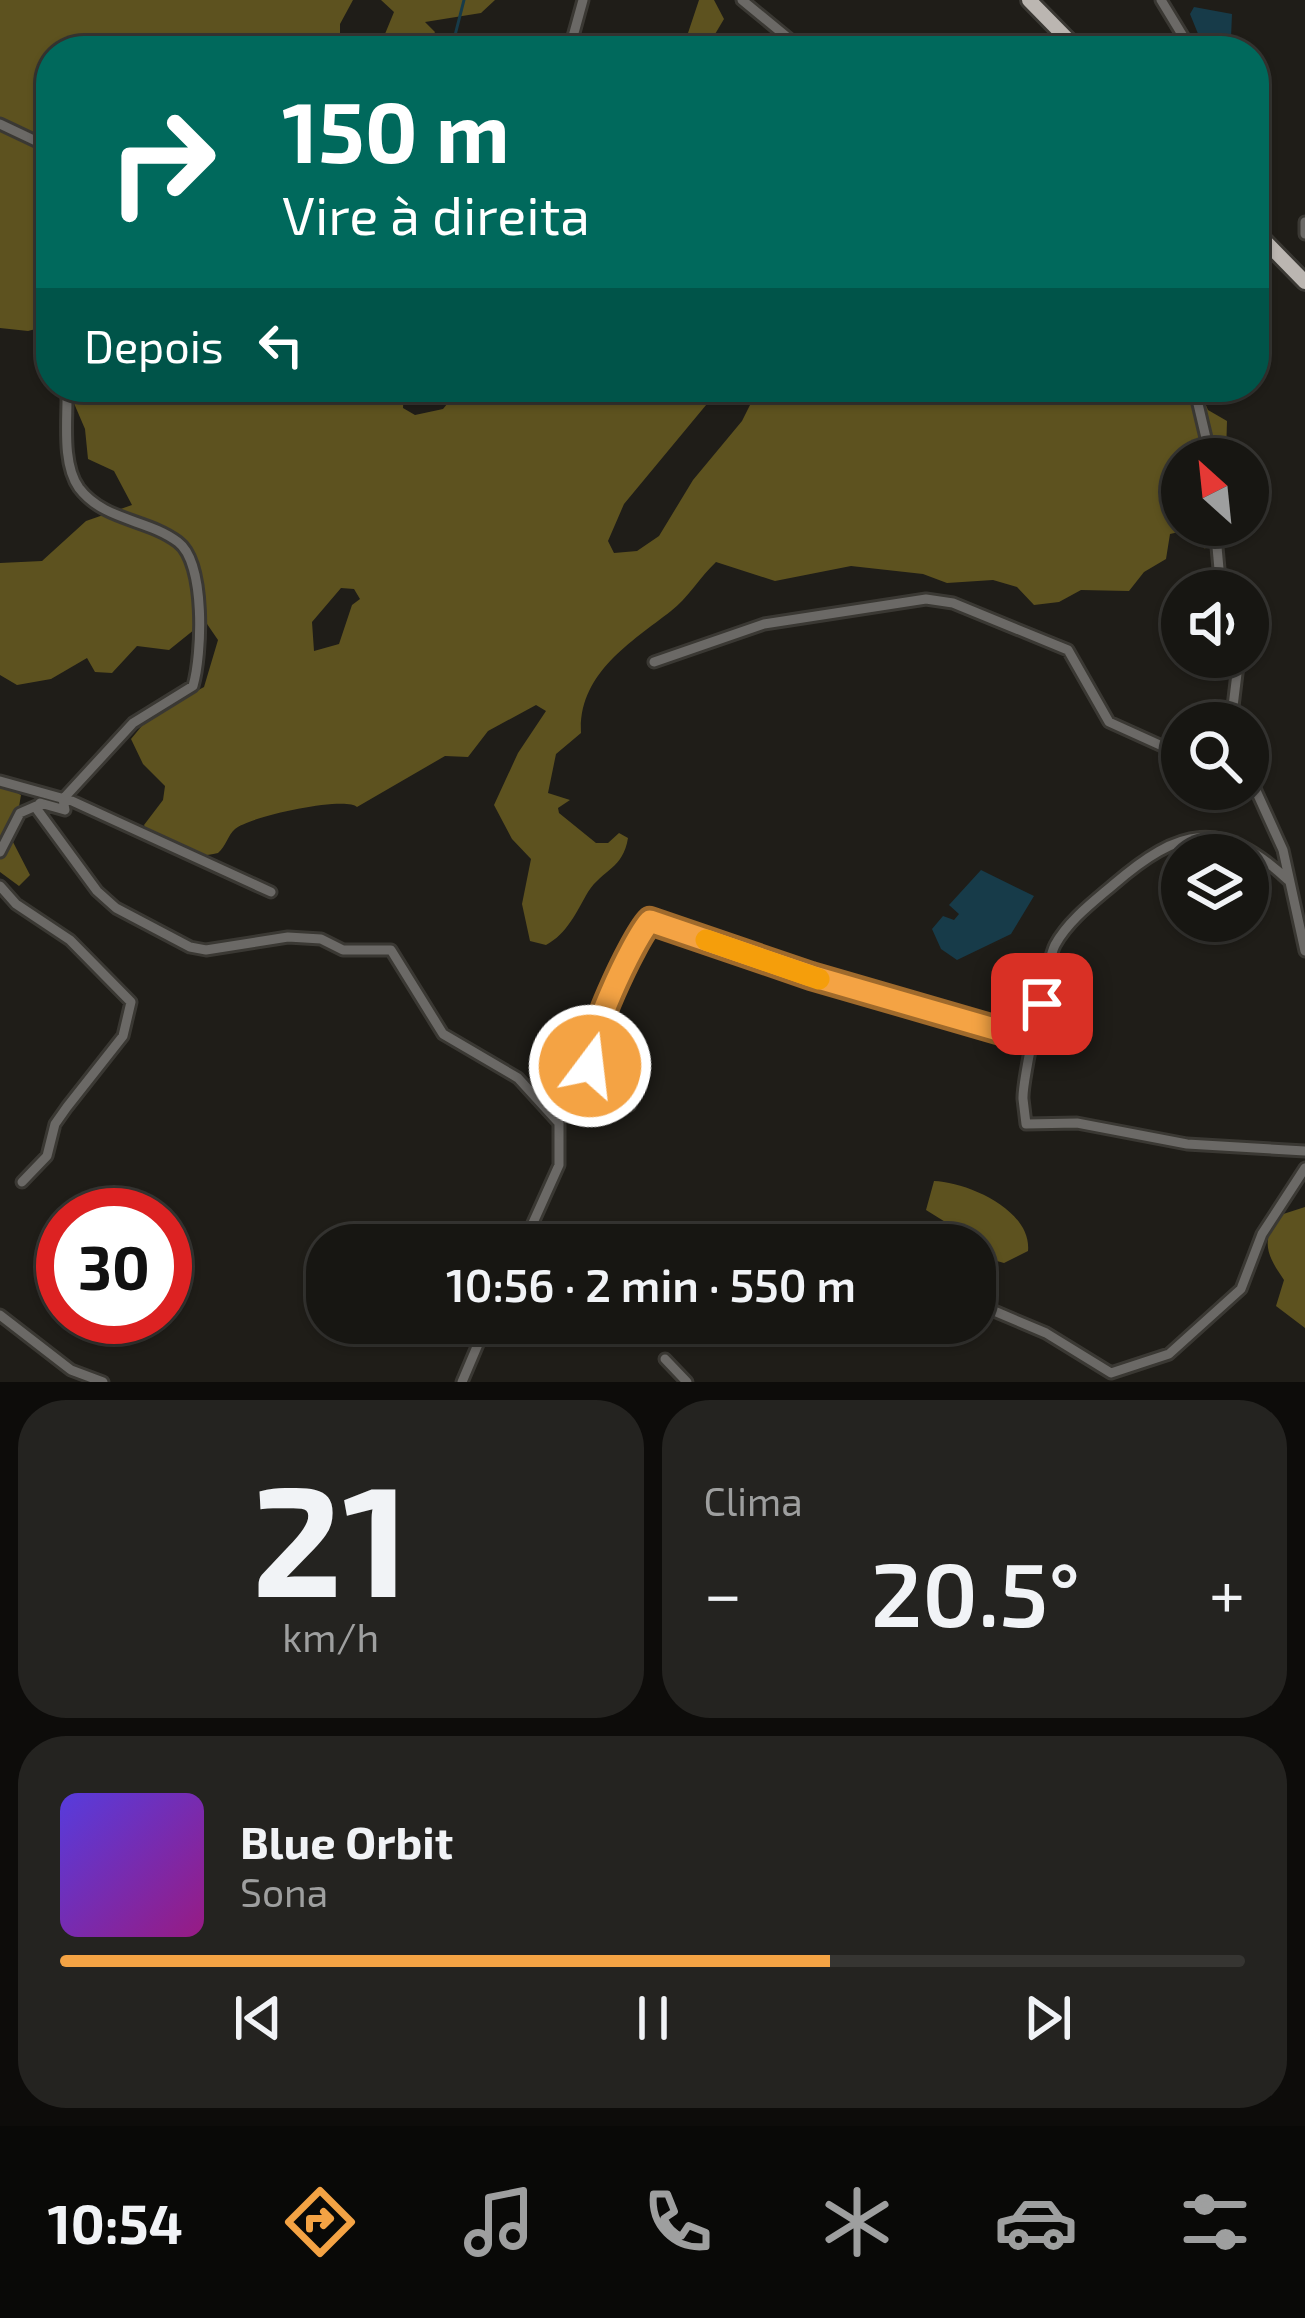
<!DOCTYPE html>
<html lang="pt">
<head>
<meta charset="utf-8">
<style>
  :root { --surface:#171612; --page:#242320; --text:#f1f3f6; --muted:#9e9f9f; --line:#363532; --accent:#f4a344 }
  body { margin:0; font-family:"Exo 2",sans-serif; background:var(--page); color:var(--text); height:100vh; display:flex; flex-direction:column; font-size:45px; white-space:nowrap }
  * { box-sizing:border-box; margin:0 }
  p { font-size:39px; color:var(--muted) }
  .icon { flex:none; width:66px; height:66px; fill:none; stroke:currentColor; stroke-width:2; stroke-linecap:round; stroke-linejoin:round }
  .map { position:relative; height:1382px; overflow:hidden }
  .drawer { display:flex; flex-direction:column; gap:18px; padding:18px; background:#0d0c0a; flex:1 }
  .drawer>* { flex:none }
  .hud { position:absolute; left:36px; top:36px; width:1233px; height:366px; border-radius:48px; box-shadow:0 3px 9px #0004,0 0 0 3px var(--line); background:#00695c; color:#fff; overflow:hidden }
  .needle { width:78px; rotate:333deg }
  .tools { position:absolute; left:1161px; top:438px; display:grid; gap:24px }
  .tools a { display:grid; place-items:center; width:108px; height:108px; border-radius:50%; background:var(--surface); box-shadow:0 3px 9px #0004,0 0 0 3px var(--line); font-size:60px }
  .speed { position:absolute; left:36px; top:1188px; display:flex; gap:24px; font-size:60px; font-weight:700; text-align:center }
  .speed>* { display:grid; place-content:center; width:156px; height:156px; border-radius:50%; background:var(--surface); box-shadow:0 3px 9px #0004,0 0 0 3px var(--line); line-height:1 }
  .speed .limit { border:18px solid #d22; background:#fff; color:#111 }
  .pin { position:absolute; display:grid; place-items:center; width:102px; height:102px; color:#fff; margin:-51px; border-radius:24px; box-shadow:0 6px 18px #0006 }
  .me { position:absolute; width:132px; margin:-66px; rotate:15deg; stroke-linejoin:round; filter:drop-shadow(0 0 9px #0008) }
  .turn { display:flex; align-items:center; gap:42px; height:252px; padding:0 48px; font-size:54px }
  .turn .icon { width:156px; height:156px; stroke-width:2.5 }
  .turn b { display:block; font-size:84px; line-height:102px }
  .then { display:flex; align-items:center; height:114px; padding:0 48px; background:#0003; gap:24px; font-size:45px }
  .big { font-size:90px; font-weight:600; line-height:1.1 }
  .drawer .tile { flex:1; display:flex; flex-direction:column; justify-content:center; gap:18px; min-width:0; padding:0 42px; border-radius:48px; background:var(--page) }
  .drawer .dial { align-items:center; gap:0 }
  .dial b { font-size:156px; line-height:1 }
  .song { display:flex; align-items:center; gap:36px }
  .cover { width:144px; height:144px; border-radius:18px; background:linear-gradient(135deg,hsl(250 70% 55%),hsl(310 70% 35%)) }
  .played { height:12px; border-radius:6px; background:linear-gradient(90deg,var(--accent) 65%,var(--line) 65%) }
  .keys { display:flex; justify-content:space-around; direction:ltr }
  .heat { display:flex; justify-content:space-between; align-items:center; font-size:66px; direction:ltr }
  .drawer .tiles { flex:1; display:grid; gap:18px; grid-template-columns:1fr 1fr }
  .tile:last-child { grid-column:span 2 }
  .trip { position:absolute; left:306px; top:1224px; width:690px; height:120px; border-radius:48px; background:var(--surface); box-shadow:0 3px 9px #0004,0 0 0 3px var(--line); font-weight:600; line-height:120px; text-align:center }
  .tabs { display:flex; height:192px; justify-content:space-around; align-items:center; background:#090907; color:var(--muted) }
  .tabs .icon { width:84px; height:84px }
  .tabs .current { color:var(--accent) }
  .tabs b { font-size:54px; color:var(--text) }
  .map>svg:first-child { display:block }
  .forest { fill:#5d521f; fill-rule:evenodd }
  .water { fill:#173b49 }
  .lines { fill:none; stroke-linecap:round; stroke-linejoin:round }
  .stream { stroke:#173b49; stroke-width:3 }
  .minor-casing { stroke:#3a3833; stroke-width:15 }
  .primary-casing { stroke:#3a3833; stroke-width:20 }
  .minor { stroke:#6b6966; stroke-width:9 }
  .primary { stroke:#bbb6b1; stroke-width:14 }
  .route-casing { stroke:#9f6a2c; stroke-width:30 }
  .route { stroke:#f4a344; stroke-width:21 }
  .slow { stroke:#f59e0b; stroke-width:21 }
</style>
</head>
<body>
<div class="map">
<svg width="1305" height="1382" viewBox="0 0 1305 1382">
  <rect width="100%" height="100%" fill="#1f1d18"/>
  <path class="forest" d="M0,0H353L340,24V51H51V325L28,331L0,328Z
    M381,0H495L481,13L425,22L435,32L425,51H378L394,12Z
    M699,0H714L724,19L705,51H682Z
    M67,387H301L316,405L370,401L361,387H404L403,408L415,415L443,409L461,387H721L624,504L608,541L614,553L637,551L659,536L693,480L742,421L759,387H975L977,393L993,387H1198L1208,410L1227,421L1226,454L1225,459H1182V525H1211L1205,549L1192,529L1170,534L1166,559L1144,572L1129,591L1081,590L1059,602L1034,605L1017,587L993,580L947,583L923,574L851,566L775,581L716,562C700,577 687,599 671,611C630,643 578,674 581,733L556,754L548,793L570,800L558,808L559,813L596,843H608L619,833L628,838C623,869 603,869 588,892C577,911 567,934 546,945L530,941L522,904L531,859L512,839L494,805L518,753L546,711L536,705L488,731L468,757L445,756L357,807C346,796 250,816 235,829C228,835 226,846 218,853C187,861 170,848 146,829L144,825L163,800L165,786L143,764L131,739L150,716L204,687L218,640L205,621L169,650L137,646L112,673L95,672L87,658L51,679L17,685L0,675V563L42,561L86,521L132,505L114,471L88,459L85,429ZM341,588L354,589L360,599L352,605L339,644L314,651L312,622Z
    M0,783L21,795L13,842L30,875L19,886L0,872Z
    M934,1181C967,1182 1032,1210 1028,1251L1004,1263L979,1256L975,1245H968L955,1228L926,1210Z
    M1305,1207V1328L1276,1306L1284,1280C1267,1255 1261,1243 1277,1216Z"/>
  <path class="water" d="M1194,7L1232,14L1231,38L1205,51L1190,14Z
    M981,870L1034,896L1011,934L957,960L941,949L932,929L943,916L954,920L959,914L949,905Z"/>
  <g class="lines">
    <path class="stream" d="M451,51L464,0"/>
    <g class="minor-casing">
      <path id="minor" d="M742,0L804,51
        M1161,0L1192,51
        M569,51L583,0
        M0,124L38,142L51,155
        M1305,222V234
        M67,387C68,417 61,463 79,488C104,521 148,519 178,542C206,563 202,655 193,686L133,723L63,799L65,810L40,803L36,808L97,891L116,908L190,947L206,950L288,937L321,939L343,950H391L443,1034L518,1078L559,1123V1165L523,1245
        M1194,387L1211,459
        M1215,525L1221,591
        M654,662L764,624L926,599L953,603L1068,650L1109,722L1182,755
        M1231,723L1239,657
        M1248,773L1283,850L1305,951
        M0,781L72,801L271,892
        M0,852L20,813L36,806
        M1288,880C1221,817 1179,828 1113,885C1093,902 1068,921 1055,945C1048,958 1022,1083 1023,1099L1026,1124L1077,1123L1187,1144L1305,1151
        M0,886L16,904L70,940L131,1002L123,1036L67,1107L55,1124L47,1156L22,1182
        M630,1105L595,1078L587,1056L612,991L650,921L811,977L1036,1038
        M987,1308L1046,1333L1111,1373L1169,1354L1241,1289L1262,1234L1305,1168
        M0,1315L71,1370L103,1382
        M665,1359L687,1382
        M462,1382L487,1323"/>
    </g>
    <g class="primary-casing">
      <path id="primary" d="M1029,0L1079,51
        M1254,230L1305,282"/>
    </g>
    <use href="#minor" class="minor"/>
    <use href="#primary" class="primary"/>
  </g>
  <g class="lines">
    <g class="route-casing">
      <path id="route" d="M590,1066C584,1045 633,939 650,921L811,976L1008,1033L1036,1037L1042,1004"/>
    </g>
    <use href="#route" class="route"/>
    <path class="slow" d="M706,940L819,979"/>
  </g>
</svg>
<div class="tools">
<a><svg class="needle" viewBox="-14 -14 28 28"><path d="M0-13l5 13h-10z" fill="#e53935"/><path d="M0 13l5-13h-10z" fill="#9e9f9f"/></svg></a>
<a><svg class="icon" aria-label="sound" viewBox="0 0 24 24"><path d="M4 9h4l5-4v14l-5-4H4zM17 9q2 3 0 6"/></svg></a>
<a><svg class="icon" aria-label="search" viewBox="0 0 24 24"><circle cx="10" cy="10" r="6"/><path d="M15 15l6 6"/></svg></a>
<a><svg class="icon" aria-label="layers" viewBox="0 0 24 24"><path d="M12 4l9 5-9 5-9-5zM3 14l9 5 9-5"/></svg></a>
</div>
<div class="speed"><div class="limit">30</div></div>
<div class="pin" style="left:1042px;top:1004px;background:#d93025"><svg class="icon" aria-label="arrive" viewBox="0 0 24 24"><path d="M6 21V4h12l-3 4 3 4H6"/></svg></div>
<svg class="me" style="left:590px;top:1066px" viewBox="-20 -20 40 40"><circle r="17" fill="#f4a344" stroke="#fff" stroke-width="3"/><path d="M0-11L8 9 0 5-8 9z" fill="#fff"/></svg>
<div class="trip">10:56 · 2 min · 550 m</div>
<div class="hud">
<div class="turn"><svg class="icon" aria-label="right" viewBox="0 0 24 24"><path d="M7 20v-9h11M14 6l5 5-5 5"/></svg><div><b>150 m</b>Vire à direita</div></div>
<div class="then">Depois<svg class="icon" aria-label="left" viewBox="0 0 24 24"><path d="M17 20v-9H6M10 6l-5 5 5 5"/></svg></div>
</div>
</div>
<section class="drawer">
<div class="tiles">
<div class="tile dial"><b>21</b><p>km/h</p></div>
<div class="tile"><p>Clima</p>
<div class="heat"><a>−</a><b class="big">20.5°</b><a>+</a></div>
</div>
<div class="tile">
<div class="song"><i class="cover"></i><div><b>Blue Orbit</b><p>Sona</p></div></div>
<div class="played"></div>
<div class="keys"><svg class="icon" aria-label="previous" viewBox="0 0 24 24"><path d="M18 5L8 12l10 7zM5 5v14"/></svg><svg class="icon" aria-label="pause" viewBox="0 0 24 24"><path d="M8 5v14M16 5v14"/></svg><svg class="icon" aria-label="next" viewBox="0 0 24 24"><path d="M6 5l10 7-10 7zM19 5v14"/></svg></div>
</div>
</div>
</section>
<nav class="tabs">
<b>10:54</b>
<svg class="icon current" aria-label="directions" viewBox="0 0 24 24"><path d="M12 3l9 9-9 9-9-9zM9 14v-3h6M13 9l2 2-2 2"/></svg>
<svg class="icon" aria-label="music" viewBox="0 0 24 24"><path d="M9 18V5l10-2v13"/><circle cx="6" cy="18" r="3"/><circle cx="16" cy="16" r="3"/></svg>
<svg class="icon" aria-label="phone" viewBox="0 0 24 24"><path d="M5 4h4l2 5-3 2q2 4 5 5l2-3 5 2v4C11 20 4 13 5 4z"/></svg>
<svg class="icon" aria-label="climate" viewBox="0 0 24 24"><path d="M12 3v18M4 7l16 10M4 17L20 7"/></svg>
<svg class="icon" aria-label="car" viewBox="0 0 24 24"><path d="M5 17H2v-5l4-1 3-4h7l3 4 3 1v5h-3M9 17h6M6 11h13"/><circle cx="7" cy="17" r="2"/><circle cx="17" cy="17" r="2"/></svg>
<svg class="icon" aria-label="filters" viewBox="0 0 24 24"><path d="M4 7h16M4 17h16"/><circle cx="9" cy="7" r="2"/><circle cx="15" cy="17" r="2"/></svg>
</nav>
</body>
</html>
